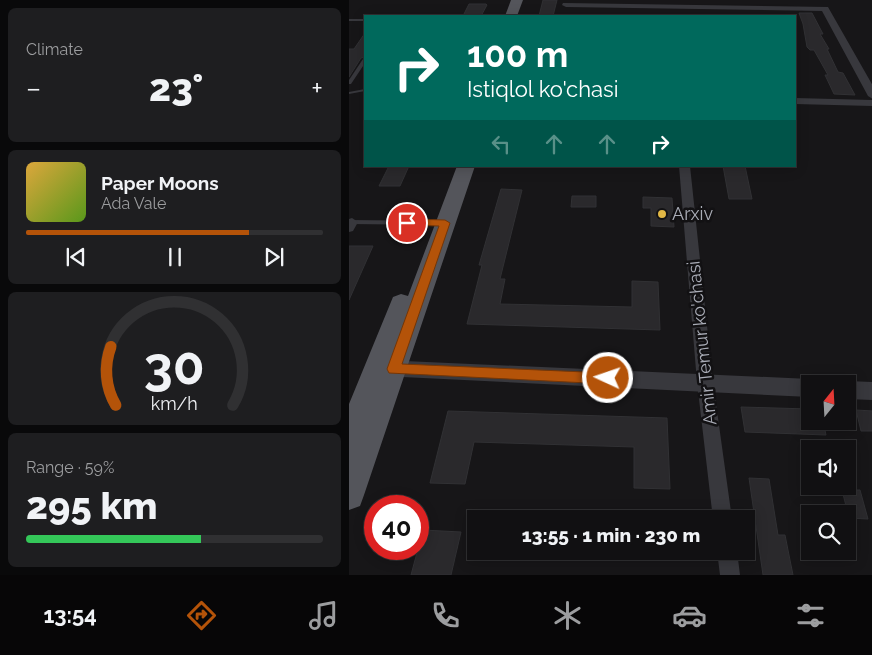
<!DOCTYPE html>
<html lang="en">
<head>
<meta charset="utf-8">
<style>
  :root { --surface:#111012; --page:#1e1e20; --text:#f1f3f6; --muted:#9c9d9f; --line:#303032; --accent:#b45309 }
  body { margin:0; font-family:Raleway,sans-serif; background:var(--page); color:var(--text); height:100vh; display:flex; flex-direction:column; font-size:19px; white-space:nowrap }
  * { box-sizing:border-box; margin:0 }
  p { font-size:16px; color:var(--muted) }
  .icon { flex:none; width:28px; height:28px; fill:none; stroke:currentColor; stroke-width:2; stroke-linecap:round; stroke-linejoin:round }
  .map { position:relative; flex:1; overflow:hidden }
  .side { display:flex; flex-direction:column; gap:8px; padding:8px; background:#09090a; width:349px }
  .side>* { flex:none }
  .guide { position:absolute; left:15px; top:15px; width:432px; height:152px; border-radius:0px; box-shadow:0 2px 12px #0003,0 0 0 1px var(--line); background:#00695c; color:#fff; overflow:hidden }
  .needle { width:32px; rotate:18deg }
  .controls { position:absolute; left:452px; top:375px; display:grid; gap:10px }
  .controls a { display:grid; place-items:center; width:55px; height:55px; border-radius:0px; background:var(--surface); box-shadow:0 2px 12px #0003,0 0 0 1px var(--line); font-size:25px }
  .speed { position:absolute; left:15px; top:495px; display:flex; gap:10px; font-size:25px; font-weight:700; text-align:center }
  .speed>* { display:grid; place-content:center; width:65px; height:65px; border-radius:50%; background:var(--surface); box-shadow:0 2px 12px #0003,0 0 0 1px var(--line); line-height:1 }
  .speed .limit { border:8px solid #d22; background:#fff; color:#111 }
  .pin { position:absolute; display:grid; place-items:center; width:42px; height:42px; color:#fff; margin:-21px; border:2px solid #fff; border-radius:50%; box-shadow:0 1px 5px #0007 }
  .me { position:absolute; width:55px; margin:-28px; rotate:273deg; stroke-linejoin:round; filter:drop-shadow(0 0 4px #0008) }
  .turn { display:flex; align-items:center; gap:18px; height:105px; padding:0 20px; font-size:22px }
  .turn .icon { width:65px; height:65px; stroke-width:2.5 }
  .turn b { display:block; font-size:35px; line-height:42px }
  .lanes { display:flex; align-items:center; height:48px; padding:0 20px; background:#0003; justify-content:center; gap:25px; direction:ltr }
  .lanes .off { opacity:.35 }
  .big { font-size:38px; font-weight:800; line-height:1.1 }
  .side .widget { flex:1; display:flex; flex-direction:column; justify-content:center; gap:8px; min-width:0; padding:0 18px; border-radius:8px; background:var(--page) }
  .side .dial { align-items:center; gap:0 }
  .dial svg { height:130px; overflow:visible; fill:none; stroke:var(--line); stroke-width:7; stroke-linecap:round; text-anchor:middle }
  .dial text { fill:var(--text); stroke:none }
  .song { display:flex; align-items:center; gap:15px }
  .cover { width:60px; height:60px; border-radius:8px; background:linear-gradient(135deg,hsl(40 70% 55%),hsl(90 70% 35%)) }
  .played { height:5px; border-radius:2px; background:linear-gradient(90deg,var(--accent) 75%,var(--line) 75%) }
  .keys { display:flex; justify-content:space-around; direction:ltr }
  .heat { display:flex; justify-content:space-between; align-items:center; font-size:28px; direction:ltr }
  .charge { height:8px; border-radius:4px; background:linear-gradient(90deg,#34c759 59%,var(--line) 0) }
  .trip { position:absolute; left:118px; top:510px; width:288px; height:50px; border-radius:0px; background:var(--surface); box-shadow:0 2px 12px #0003,0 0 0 1px var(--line); font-weight:800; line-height:50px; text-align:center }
  .tabs { display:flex; height:80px; justify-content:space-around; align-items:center; background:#070607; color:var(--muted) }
  .tabs .icon { width:35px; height:35px }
  .tabs .active { color:var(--accent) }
  .tabs b { font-size:22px; color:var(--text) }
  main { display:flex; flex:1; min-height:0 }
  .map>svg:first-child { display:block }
  .building { fill:#2a292c; stroke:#313134 }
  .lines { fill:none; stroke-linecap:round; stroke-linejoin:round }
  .service { fill:#38383d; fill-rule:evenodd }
  .minor { fill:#38383d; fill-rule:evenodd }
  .tertiary { fill:#38383d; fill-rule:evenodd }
  .primary { fill:#54555b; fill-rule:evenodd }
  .route { fill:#b45309; stroke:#753606 }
  .poi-dot { fill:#e1b745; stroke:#121113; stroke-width:2 }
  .labels { text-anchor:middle; stroke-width:5; stroke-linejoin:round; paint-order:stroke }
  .poi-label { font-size:18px; fill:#aaadb7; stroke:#121113; text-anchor:start }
  .street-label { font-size:18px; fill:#aaadb7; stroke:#121113 }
</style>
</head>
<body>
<main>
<section class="side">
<div class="widget"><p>Climate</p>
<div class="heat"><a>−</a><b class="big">23°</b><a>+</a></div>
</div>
<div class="widget">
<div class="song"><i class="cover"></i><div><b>Paper Moons</b><p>Ada Vale</p></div></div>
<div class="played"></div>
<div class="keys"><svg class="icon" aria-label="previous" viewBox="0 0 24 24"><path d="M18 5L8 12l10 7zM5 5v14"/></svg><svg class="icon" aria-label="pause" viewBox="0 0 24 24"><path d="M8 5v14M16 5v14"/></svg><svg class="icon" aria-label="next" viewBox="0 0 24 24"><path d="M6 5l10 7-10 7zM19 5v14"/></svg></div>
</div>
<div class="widget dial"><svg viewBox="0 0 100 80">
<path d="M14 69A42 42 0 1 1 86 69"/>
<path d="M14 69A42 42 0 0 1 11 33" stroke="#b45309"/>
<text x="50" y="56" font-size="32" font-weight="700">30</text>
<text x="50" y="72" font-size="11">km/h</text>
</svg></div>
<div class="widget"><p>Range · 59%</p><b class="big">295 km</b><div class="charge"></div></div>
</section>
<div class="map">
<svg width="524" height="575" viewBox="0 0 524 575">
  <rect width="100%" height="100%" fill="#171618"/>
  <path class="building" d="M194,0H208L204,16H190Z
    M120,4H137L138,5L132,16H114Z
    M450,13H463L474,34H471L480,49H478L489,72L494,73L506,95L485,94L476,75H479L465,50H461L458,47L454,24Z
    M16,33V57L12,58L0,77V49H5Z
    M40,166H60L51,186H30Z
    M374,166H396L403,199H380Z
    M152,189L173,190L151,279H156L151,304L283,307V281L309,282L311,330L118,324L133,265H130Z
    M223,196H247V207H222Z
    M294,197L323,198L325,227L302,226V208H294Z
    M0,246H24L0,300Z
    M392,407L461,409V421H474L477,435L396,432Z
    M507,410L524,411V431H512Z
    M99,411L318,418L321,489L285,488V447L125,442L116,484L81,483Z
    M400,478L420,479L429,535H436L444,575H414Z
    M493,490H511L519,519L500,518Z
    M74,530L112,532L102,575H62Z"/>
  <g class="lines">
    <path class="service" d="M0,19H16V21H0Z
      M14,59H16V63L2,84H0V80Z
      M16,89V91L0,94V92Z
      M0,220L95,221L98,223L95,225L0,224Z"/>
    <path class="minor" d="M214,3L479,7L524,86V99L519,96L473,11L217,7L213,5Z
      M446,98L524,100V106L446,104Z
      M330,166H341L364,382L383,519H364L348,382Z
      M3,218L9,222L4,231L0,232V219Z
      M368,551H388L391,575H371Z"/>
    <path class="tertiary" d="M33,360L461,379L469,384H461V397L33,376L26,374L23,368L26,362Z
      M499,381L524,382V400L499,399V384H492Z"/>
    <path class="primary" d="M162,0H174L168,16H156Z
      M108,166H126L15,495L11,506L0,510V404L44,297L52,294L59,296Z"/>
  </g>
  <path class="route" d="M58,219L96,220L101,223L53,364L259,373L264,374L266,378L264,382L259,384L40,373L38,369L90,226L55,225L53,223Z"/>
  <circle class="poi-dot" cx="313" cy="214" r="5"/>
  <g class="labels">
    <g class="poi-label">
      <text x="323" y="220">Arxiv</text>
    </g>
    <g class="street-label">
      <text transform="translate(353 343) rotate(-96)" y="6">Amir Temur ko'chasi</text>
    </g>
  </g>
</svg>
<div class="controls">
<a><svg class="needle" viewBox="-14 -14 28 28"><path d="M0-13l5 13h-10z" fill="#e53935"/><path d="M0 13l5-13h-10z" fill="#9c9d9f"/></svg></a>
<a><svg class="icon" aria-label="sound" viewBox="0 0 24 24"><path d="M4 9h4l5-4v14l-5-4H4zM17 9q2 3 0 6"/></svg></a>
<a><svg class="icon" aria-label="search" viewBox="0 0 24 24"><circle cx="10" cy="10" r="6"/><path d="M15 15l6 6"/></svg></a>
</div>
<div class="speed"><div class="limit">40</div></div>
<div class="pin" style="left:58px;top:223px;background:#d93025"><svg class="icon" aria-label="arrive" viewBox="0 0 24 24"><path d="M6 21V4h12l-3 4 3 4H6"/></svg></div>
<svg class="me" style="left:259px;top:378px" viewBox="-20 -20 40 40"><circle r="17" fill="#b45309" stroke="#fff" stroke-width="3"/><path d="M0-11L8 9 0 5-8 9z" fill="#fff"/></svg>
<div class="trip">13:55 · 1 min · 230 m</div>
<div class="guide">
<div class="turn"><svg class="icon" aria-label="right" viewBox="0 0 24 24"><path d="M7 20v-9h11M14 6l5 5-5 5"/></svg><div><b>100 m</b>Istiqlol ko'chasi</div></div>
<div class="lanes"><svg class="icon off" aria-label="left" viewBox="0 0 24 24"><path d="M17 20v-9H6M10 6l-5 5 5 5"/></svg><svg class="icon off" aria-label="ahead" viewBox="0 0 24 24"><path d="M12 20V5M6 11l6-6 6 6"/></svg><svg class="icon off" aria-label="ahead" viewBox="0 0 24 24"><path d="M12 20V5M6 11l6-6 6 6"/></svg><svg class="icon" aria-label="right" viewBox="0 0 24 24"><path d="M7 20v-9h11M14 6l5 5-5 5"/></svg></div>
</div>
</div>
</main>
<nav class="tabs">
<b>13:54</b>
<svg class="icon active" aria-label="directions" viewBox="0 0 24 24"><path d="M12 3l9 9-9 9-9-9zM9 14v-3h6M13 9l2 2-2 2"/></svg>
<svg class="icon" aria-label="music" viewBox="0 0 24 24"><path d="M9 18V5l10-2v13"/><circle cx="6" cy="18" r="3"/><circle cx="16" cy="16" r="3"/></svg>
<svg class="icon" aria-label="phone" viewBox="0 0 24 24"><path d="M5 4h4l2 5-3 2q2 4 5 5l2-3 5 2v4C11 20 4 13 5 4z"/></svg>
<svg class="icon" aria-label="climate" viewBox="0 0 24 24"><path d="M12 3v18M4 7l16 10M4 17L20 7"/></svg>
<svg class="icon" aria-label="car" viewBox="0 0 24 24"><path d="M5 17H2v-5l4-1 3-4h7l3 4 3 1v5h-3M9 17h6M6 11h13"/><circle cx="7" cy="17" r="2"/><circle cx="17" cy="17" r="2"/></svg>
<svg class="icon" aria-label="filters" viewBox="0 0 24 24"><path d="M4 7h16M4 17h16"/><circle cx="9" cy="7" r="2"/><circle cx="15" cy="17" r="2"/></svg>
</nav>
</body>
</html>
